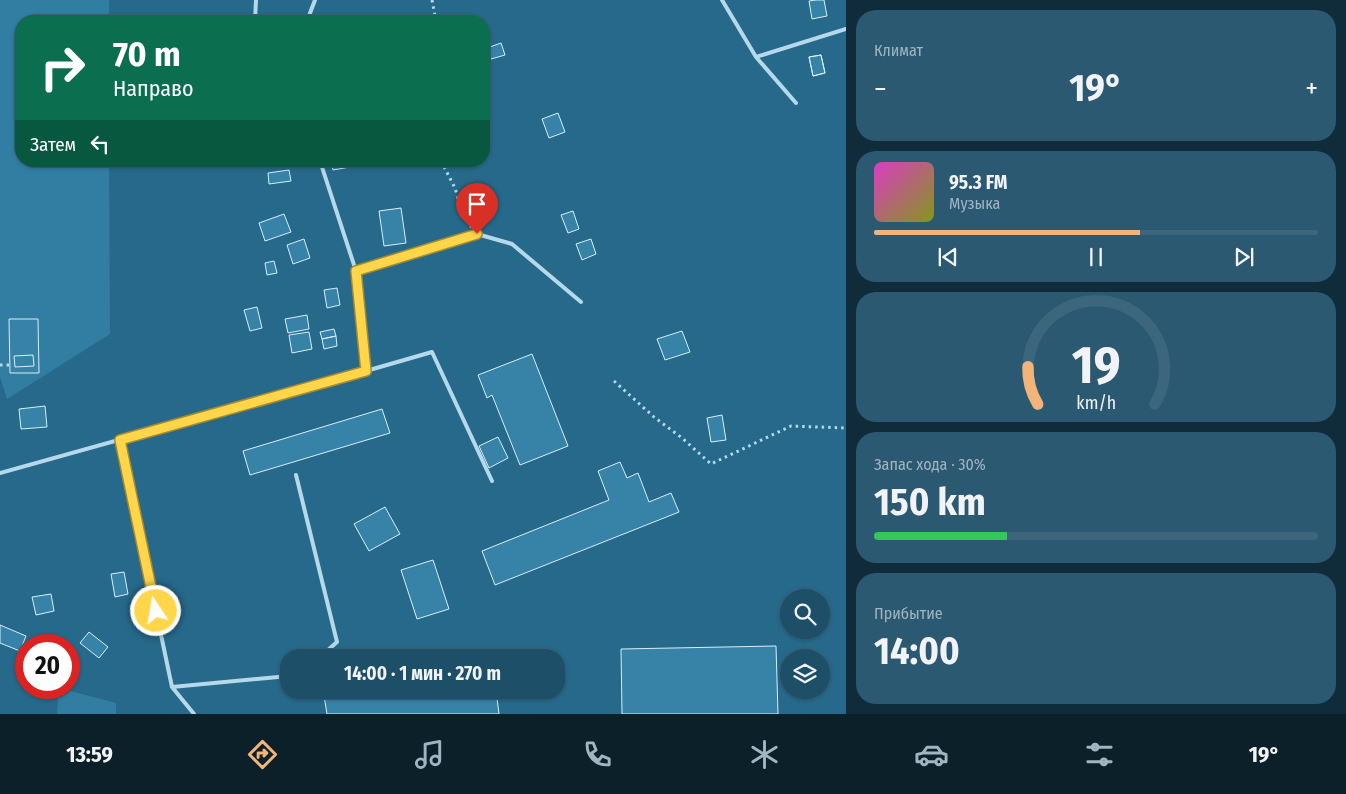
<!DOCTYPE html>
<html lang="ru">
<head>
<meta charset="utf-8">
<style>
  :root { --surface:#1d4f68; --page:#2a5971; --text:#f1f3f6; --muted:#a0b5c0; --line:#3b667c; --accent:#f3b47a }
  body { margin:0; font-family:"Fira Sans Condensed",sans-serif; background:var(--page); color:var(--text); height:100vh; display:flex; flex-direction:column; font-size:19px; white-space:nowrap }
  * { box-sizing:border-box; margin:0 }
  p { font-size:16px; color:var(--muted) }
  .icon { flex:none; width:28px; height:28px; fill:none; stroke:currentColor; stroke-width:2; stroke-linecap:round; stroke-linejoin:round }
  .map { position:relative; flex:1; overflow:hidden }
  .sheet { display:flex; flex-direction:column; gap:10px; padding:10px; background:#102b39; width:500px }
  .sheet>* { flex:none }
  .banner { position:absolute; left:15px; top:15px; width:475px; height:152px; border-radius:20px; box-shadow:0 1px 4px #0004,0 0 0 1px var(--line); background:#0b6e4f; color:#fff; overflow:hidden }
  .fabs { position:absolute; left:780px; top:589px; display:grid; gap:10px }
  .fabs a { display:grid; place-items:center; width:50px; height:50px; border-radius:50%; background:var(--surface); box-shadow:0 1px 4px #0004,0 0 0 1px var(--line); font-size:25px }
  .speed { position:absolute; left:15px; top:634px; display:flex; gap:10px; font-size:25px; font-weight:700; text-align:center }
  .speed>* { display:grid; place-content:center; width:65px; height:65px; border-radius:50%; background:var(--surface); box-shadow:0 1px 4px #0004,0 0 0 1px var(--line); line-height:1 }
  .speed .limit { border:8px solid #d22; background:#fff; color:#111 }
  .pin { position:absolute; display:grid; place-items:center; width:42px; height:42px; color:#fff; margin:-51px -21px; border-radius:50% 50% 50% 0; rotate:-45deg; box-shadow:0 0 5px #0007 }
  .pin .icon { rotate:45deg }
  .me { position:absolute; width:55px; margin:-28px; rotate:348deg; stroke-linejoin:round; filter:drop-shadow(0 0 4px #0008) }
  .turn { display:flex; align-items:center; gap:18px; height:105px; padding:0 15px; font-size:22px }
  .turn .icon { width:65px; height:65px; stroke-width:2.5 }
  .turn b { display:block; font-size:35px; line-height:42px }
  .then { display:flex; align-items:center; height:48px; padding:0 15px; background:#0003; gap:10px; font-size:19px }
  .big { font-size:38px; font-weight:700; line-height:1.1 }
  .sheet .card { flex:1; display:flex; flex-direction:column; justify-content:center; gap:8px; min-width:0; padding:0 18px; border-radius:20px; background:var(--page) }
  .sheet .dial { align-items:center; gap:0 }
  .dial svg { height:130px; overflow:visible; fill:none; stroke:var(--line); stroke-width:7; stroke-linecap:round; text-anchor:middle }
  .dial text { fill:var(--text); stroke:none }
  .song { display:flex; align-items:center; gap:15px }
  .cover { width:60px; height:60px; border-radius:8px; background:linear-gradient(135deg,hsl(310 70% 55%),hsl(70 70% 35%)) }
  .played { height:5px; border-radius:2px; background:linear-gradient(90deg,var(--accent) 60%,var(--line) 60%) }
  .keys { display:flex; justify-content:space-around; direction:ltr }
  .heat { display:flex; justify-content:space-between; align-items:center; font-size:28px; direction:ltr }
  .charge { height:8px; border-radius:4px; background:linear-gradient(90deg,#34c759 30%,var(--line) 0) }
  .trip { position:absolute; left:280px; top:649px; width:285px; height:50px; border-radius:20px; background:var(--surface); box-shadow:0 1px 4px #0004,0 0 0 1px var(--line); font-weight:700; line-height:50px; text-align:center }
  .dock { display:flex; height:80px; justify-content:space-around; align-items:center; background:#0c202a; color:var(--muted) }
  .dock .icon { width:35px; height:35px }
  .dock .selected { color:var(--accent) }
  .dock b { font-size:22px; color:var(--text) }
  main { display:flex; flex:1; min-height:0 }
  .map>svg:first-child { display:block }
  .green { fill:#317ea2 }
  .building { fill:#3783a7; stroke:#d9eef8 }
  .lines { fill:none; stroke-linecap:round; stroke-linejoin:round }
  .path { stroke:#b5d9ea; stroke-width:3; stroke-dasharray:2.5 4; stroke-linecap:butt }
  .service { stroke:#b5d9ea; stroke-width:4 }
  .route-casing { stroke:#a68a30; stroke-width:12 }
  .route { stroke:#ffd54a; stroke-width:9 }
</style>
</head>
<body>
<main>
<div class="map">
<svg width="846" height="714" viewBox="0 0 846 714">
  <rect width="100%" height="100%" fill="#27698b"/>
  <path class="green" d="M0,0H109V21H21V161H109L110,334L7,399L0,377Z
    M59,688L116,703V714H58L57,712Z"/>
  <path class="building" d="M816,0H824L827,16L812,19L809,1Z
    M501,43L505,55L491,59L487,48Z
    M821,55L825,73L813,76L809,57Z
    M821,55L825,73L813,76L809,57Z
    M558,113L565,132L549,138L542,119Z
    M331,161H355L356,166L333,170Z
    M289,170L291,181L269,184L268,173Z
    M401,208L406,243L384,246L379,211Z
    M573,211L579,229L568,233L561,215Z
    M284,214L291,232L265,241L259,223Z
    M304,239L310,258L293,264L287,245Z
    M591,239L596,254L582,260L576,244Z
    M274,261L277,273L267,275L265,263Z
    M337,288L340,305L327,308L324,290Z
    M257,307L262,328L250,331L244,310Z
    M307,315L309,329L288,333L285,319Z
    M9,319H38L39,373H10Z
    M334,329L336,336L322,339L320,332Z
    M682,331L690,352L665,360L657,339Z
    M309,332L312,349L292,353L289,335Z
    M336,336L337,346L324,349L322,339Z
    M532,354L568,446L520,465L492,395L487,398L478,375Z
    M33,355L34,366L15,367L14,356Z
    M45,406L47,427L21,429L19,409Z
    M382,409L390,433L250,475L243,451Z
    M722,415L726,440L711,442L707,418Z
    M498,437L508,458L489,468L479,446Z
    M620,462L627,478L638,473L649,502L671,493L679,512L495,585L482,551L609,500L598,471Z
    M385,507L400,534L369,551L354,524Z
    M433,560L449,609L417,619L401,570Z
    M124,572L128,594L115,597L111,574Z
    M51,594L54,611L36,615L32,597Z
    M0,625L26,636L20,651L0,643Z
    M89,632L108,647L99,658L80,643Z
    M776,646L778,714H622L621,649Z
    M490,649L491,658H430Z
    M323,690H496L499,714H327Z"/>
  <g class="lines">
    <path class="path" d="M432,0L436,21
      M441,161L455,188L462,213L472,228
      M0,365H10
      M614,381L654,417L682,438L711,464L791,426L846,428"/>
    <path class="service" d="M722,0L756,57L846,29
      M255,21L256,0
      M307,21L315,0
      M756,57L796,103
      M356,271L477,234L512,244L581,302
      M366,371L432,352L492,481
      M120,440L172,687L289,676
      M0,473L366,371L356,271L320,161
      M296,475L337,642L319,658
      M172,687L194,714"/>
  </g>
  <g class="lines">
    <g class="route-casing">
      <path id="route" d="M156,611L120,440L366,371L356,271L477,234"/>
    </g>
    <use href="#route" class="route"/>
  </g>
</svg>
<div class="fabs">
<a><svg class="icon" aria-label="search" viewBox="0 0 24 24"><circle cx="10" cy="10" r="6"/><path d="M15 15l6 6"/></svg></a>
<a><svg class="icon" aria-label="layers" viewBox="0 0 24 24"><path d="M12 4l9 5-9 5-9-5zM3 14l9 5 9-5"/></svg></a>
</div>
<div class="speed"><div class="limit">20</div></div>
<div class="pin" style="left:477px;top:234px;background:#d93025"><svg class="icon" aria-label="arrive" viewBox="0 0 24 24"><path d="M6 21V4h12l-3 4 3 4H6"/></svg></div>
<svg class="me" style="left:156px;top:611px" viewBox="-20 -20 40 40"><circle r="17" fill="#ffd54a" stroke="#fff" stroke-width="3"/><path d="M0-11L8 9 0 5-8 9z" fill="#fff"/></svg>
<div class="trip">14:00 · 1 мин · 270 m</div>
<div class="banner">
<div class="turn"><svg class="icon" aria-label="right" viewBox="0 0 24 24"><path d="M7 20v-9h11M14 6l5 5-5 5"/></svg><div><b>70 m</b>Направо</div></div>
<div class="then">Затем<svg class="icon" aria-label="left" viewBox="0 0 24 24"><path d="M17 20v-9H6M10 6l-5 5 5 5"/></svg></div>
</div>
</div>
<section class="sheet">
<div class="card"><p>Климат</p>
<div class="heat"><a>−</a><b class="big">19°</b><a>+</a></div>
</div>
<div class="card">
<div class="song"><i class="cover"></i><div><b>95.3 FM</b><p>Музыка</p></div></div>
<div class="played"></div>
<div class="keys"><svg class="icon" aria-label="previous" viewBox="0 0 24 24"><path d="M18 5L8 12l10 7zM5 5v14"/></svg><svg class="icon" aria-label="pause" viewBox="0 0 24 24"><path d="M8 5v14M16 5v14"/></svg><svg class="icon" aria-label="next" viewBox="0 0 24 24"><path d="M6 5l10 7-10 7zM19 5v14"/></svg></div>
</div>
<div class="card dial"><svg viewBox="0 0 100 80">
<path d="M14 69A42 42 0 1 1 86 69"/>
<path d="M14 69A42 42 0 0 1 8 46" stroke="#f3b47a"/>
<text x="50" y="56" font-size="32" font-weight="700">19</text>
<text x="50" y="72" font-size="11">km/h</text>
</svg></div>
<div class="card"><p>Запас хода · 30%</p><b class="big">150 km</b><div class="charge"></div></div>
<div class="card"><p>Прибытие</p><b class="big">14:00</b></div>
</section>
</main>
<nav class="dock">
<b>13:59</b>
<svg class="icon selected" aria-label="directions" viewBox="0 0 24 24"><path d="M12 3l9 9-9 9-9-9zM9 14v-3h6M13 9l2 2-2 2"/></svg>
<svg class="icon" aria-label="music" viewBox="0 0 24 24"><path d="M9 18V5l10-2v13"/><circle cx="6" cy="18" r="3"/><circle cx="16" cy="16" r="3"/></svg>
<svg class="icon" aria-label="phone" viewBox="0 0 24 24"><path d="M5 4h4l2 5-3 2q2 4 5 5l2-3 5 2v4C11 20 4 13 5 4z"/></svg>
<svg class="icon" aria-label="climate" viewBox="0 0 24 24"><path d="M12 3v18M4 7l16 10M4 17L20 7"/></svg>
<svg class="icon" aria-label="car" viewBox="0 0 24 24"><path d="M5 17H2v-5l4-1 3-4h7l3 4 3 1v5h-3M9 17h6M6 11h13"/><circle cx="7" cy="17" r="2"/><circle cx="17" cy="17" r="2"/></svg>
<svg class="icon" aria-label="filters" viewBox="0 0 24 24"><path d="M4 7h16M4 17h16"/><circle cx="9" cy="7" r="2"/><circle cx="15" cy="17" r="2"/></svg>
<b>19°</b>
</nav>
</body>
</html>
